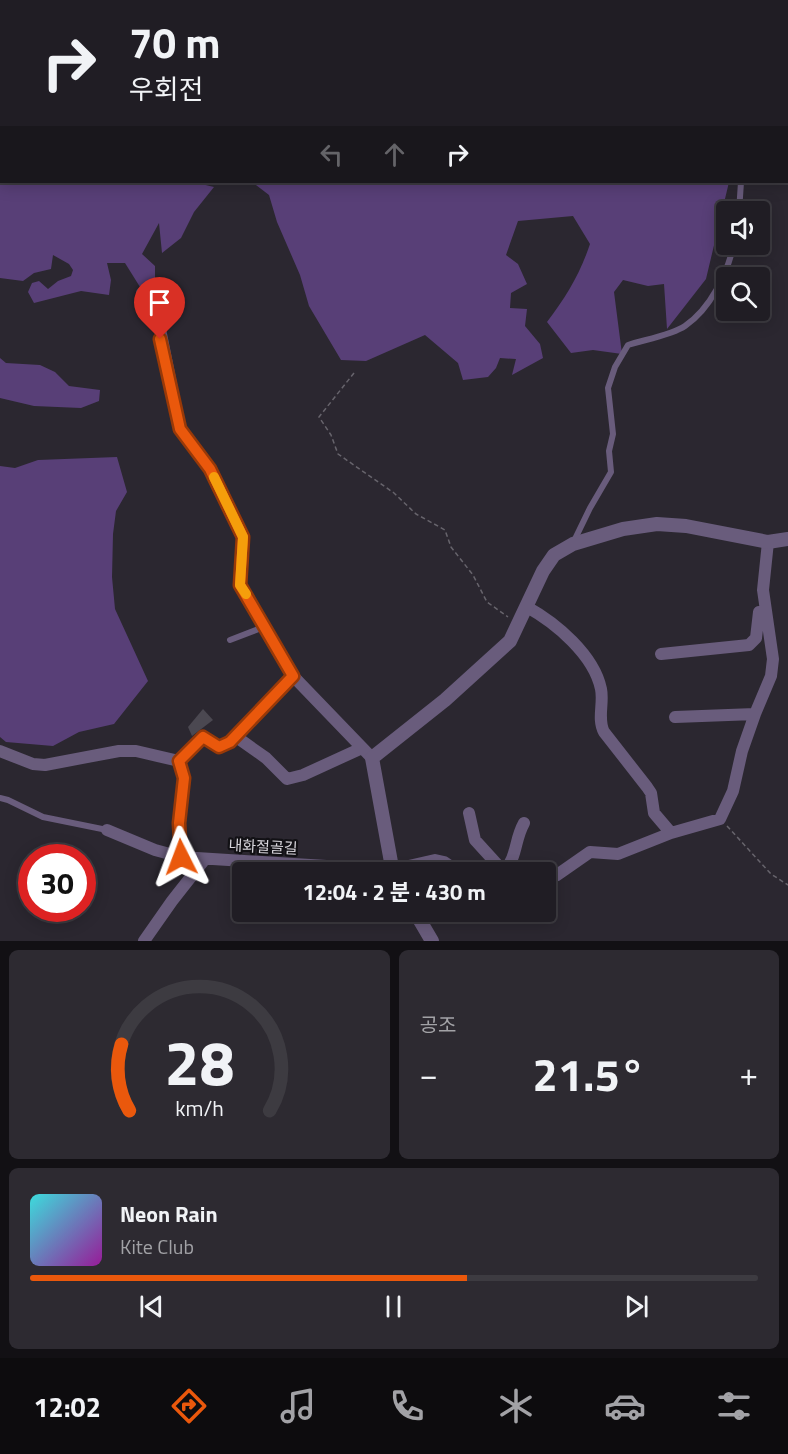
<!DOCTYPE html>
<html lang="ko">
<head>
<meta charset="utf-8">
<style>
  :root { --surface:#201d24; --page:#2d2a31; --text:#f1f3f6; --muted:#a2a2a6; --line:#3d3b41; --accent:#ea580c }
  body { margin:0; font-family:"Titillium Web","Noto Sans KR",sans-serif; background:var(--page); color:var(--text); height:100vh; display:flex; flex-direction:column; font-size:22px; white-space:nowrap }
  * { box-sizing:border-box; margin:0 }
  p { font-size:20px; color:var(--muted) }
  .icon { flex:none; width:33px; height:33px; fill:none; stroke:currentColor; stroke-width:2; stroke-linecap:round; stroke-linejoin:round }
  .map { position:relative; height:941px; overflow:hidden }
  .side { display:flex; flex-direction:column; gap:9px; padding:9px; background:#121014; flex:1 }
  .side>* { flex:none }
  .banner { position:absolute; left:0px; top:0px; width:789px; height:183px; box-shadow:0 3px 15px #0003,0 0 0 2px var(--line); background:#201d24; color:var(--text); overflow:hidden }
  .controls { position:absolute; left:716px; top:201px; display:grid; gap:12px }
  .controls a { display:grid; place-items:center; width:54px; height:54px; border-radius:6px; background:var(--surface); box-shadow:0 3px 15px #0003,0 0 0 2px var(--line); font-size:30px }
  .speed { position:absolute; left:18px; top:844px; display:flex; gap:12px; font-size:30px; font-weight:700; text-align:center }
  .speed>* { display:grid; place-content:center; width:78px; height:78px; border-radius:50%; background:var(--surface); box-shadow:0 3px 15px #0003,0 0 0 2px var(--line); line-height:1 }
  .speed .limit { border:9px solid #d22; background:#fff; color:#111 }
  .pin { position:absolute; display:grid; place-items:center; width:51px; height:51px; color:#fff; margin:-62px -26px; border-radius:50% 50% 50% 0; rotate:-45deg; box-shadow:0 0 6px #0007 }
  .pin .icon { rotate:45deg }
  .me { position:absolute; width:66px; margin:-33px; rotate:357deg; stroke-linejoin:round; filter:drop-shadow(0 0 4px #0008) }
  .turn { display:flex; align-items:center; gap:21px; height:126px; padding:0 30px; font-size:27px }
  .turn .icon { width:78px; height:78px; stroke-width:2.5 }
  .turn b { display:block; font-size:42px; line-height:51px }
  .lanes { display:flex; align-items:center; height:57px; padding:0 30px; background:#0003; justify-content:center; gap:30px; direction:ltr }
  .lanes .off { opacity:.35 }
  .big { font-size:45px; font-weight:700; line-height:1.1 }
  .side .card { flex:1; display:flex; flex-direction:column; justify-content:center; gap:9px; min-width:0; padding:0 21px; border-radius:9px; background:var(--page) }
  .side .dial { align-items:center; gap:0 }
  .dial svg { height:156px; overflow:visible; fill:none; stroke:var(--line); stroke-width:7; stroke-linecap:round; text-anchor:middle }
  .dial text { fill:var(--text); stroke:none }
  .song { display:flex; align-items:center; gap:18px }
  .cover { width:72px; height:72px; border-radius:9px; background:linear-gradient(135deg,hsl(180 70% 55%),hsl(300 70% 35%)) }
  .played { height:6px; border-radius:3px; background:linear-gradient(90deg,var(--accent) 60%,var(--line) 60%) }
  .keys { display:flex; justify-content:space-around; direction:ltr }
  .heat { display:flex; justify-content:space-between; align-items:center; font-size:33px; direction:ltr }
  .side .tiles { flex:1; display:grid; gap:9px; grid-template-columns:1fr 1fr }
  .card:last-child { grid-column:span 2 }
  .trip { position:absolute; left:232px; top:862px; width:324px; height:60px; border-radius:6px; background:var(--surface); box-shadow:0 3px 15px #0003,0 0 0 2px var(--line); font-weight:700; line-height:60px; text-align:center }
  .tab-bar { display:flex; height:96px; justify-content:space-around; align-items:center; background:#0d0c0e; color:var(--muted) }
  .tab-bar .icon { width:42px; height:42px }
  .tab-bar .current { color:var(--accent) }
  .tab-bar b { font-size:27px; color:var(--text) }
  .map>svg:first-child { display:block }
  .green { fill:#583f77 }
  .building { fill:#4b4851 }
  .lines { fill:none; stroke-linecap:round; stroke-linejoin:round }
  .path { stroke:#67646c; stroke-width:1.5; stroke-dasharray:4.5 3; stroke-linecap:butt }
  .service { stroke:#695c7c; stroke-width:6 }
  .minor { stroke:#695c7c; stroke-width:12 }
  .tertiary { stroke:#695c7c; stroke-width:14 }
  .route-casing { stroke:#983908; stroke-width:15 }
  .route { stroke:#ea580c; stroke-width:10 }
  .slow { stroke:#f59e0b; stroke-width:10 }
  .labels { text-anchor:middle; stroke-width:4.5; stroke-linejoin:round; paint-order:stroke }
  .street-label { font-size:15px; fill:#d8d6dc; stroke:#121115 }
</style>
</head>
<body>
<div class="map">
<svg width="788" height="941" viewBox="0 0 788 941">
  <rect width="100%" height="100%" fill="#2b2730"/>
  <path class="green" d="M0,0H688L689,1L2,2V182H193L214,187L194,212L181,238L162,253L159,223L142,254L155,266V278L140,287L125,263H107L111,280L109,295L81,291L34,303L28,292L32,283L39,281L48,289L58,281L71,276L73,270L69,264L53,255L51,269L34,273L23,281L0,278Z
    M252,182H729L706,279L667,329L664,284L648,286L623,280L614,292L622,354L593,350L571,353L547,322C566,297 580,274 590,244L573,216L518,221L506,255L518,264L527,284L511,293L510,308L527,309L525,326L540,344L543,358L512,375L516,359L500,358L496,368L488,377L463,380L458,363L425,335L366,361L341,360L309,306L300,275L277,222L269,195Z
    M0,358L6,363L40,365L55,372L69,386L100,390L99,401L81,408L34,406L0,398Z
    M117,457L127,492L116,511L113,534L112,577L115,609L148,681L114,724L79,732L53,746L6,742L0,737V466L15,468L38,460Z"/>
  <path class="building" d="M203,709L213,720L192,736L188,727Z"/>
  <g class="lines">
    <path class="path" d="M354,373L319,417L331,435L338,454L394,493L416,514L445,530L451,547L473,575L487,602L508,617
      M727,826L771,874L788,885"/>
    <path class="service" d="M695,0L696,2
      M739,212L741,182
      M574,541L590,508L611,472L609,451L613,434L608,388L615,367L628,345C643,340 672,335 685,326C711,308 727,274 734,244
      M230,640L264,627
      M0,798L8,800L43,817L107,830"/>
    <path class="minor" d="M142,293L156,309L180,429L210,469L243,537L240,585L293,676L372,758
      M527,607C556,623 594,655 601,689C604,703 597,719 604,732L647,787L651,793L654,813L671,833
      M661,654L749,645L756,638L759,612
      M675,717L755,714
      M235,736L266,758L287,779L303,775L362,748
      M0,751L33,764L45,765L119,751H136L179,761L203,737L219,747L230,742L293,676
      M179,761L184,778L179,823L181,857
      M469,813L475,840L505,873
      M107,830L155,850L181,857L391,870L435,860L444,862L460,873
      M504,872C518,855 514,841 524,823
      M546,879L557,875L590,852L618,854L671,833L720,819L733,791L742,751L755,714L771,676L773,659L763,590L768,542
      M144,941L172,901L205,859"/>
    <path class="tertiary" d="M393,873L372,758L445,700L510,641L543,571L554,555L573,544L623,529L657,524L686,526L768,542L788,539
      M415,912L432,941"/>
  </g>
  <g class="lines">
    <g class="route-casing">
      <path id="route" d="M160,339L180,429L210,469L243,537L240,585L293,676L230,742L219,747L203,737L179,761L184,778L179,823L181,857"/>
    </g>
    <use href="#route" class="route"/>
    <path class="slow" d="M214,477L243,537L240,585L246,594"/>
  </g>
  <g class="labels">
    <g class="street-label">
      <text transform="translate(263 847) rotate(3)" y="5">내화절골길</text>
    </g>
  </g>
</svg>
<div class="controls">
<a><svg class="icon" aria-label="sound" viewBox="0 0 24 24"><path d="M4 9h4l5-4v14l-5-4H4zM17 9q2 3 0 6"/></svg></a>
<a><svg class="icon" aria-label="search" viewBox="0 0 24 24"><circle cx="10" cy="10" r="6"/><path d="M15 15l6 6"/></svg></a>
</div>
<div class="speed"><div class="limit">30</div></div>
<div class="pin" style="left:160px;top:339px;background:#d93025"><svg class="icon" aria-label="arrive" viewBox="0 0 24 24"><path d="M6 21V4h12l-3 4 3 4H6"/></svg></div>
<svg class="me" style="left:181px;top:857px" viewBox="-20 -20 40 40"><path d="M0-17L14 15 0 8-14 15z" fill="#ea580c" stroke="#fff" stroke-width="4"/></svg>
<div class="trip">12:04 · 2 분 · 430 m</div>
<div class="banner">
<div class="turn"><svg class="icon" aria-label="right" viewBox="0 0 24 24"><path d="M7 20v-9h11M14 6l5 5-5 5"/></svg><div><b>70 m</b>우회전</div></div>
<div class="lanes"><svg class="icon off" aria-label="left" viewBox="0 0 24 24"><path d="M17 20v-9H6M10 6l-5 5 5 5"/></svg><svg class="icon off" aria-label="ahead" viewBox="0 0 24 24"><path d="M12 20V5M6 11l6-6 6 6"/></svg><svg class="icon" aria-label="right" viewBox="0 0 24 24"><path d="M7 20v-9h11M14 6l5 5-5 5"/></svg></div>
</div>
</div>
<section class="side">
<div class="tiles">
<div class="card dial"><svg viewBox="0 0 100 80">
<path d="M14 69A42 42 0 1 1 86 69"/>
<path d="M14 69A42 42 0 0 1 10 35" stroke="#ea580c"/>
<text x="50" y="56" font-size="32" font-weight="700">28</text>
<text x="50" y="72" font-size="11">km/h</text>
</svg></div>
<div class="card"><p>공조</p>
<div class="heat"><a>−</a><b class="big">21.5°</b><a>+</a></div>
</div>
<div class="card">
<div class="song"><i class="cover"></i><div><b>Neon Rain</b><p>Kite Club</p></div></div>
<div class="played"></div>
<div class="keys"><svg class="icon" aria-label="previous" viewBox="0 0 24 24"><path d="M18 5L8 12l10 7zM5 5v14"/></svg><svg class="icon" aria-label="pause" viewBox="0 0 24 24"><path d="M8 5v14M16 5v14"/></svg><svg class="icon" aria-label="next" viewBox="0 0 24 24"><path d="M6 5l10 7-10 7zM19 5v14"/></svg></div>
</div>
</div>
</section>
<nav class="tab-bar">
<b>12:02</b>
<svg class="icon current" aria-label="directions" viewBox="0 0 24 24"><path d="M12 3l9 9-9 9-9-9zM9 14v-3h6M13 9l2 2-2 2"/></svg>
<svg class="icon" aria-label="music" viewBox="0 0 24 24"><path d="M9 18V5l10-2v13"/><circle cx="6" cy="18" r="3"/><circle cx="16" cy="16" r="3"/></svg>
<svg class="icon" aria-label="phone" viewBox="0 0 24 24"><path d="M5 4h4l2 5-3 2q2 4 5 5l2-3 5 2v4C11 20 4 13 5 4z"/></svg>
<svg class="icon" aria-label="climate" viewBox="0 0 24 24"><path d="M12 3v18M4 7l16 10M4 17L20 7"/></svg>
<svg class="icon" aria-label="car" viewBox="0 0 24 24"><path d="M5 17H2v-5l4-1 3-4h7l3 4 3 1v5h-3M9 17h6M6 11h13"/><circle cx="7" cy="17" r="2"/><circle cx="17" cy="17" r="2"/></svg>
<svg class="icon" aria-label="filters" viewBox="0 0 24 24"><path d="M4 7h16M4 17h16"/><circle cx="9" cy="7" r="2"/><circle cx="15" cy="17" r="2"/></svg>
</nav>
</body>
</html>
